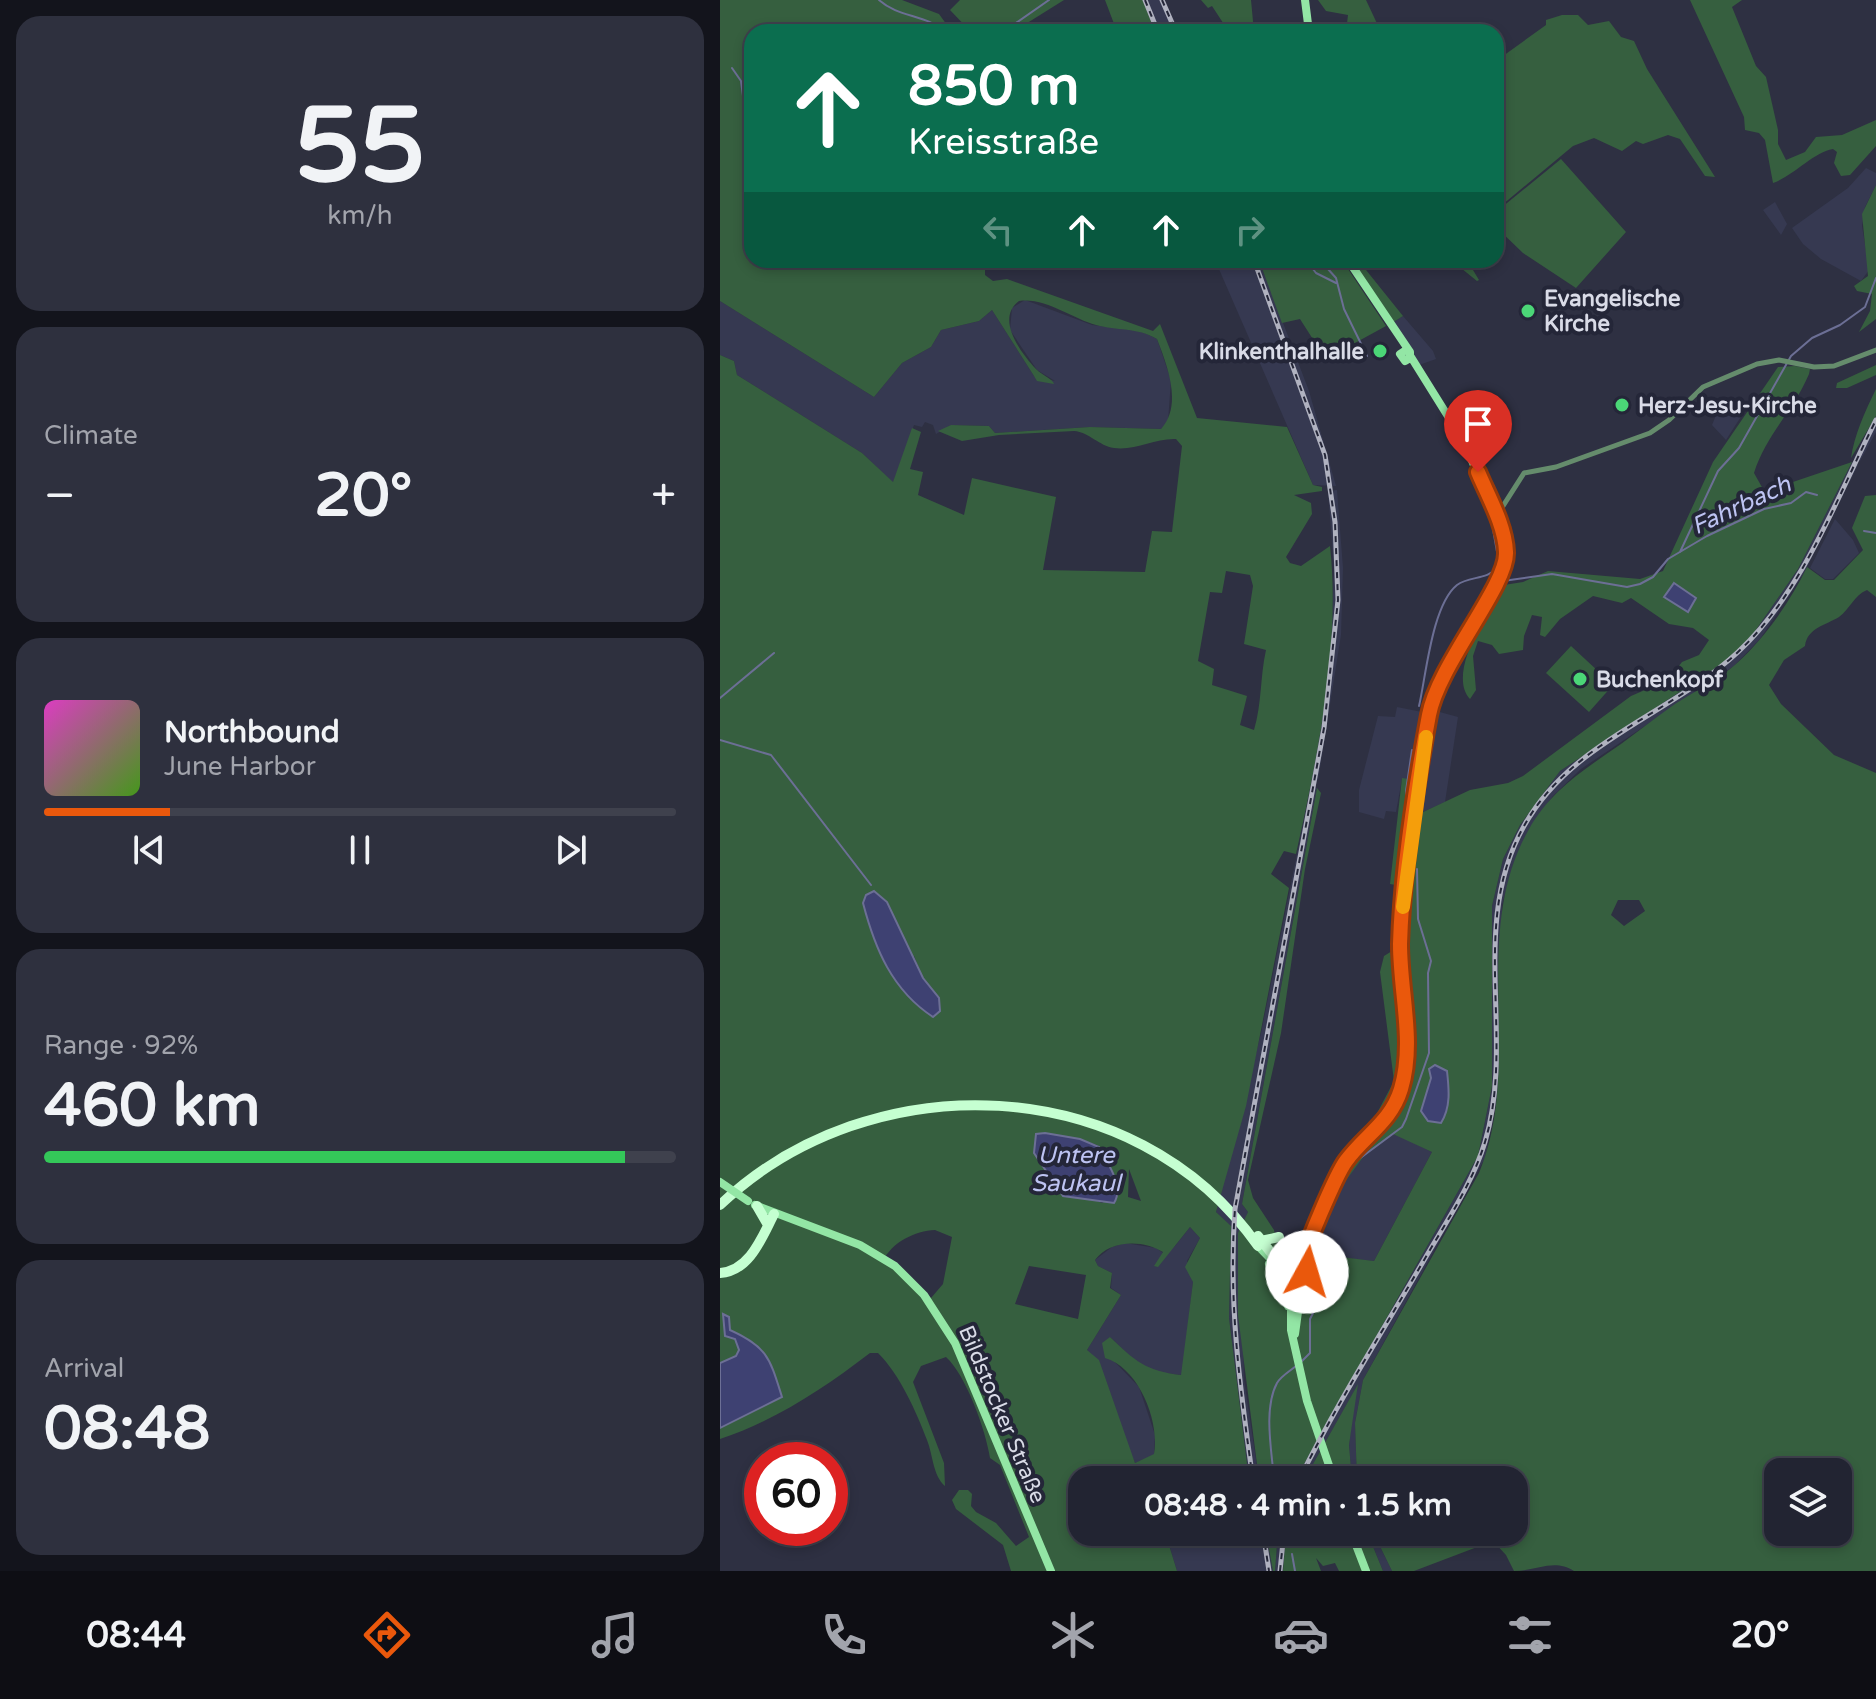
<!DOCTYPE html>
<html lang="en">
<head>
<meta charset="utf-8">
<style>
  :root { --surface:#222432; --page:#2e303e; --text:#f1f3f6; --muted:#a2a4ac; --line:#3f414d; --accent:#ea580c }
  body { margin:0; font-family:"Varela Round",sans-serif; background:var(--page); color:var(--text); height:100vh; display:flex; flex-direction:column; font-size:30px; white-space:nowrap }
  * { box-sizing:border-box; margin:0 }
  p { font-size:26px; color:var(--muted) }
  .icon { flex:none; width:44px; height:44px; fill:none; stroke:currentColor; stroke-width:2; stroke-linecap:round; stroke-linejoin:round }
  .map { position:relative; flex:1; overflow:hidden }
  .drawer { display:flex; flex-direction:column; gap:16px; padding:16px; background:#13141c; width:720px }
  .drawer>* { flex:none }
  .top-card { position:absolute; left:24px; top:24px; width:760px; height:244px; border-radius:24px; box-shadow:0 4px 12px #0003,0 0 0 2px var(--line); background:#0b6e4f; color:#fff; overflow:hidden }
  .tools { position:absolute; left:1044px; top:1458px; display:grid; gap:16px }
  .tools a { display:grid; place-items:center; width:88px; height:88px; border-radius:16px; background:var(--surface); box-shadow:0 4px 12px #0003,0 0 0 2px var(--line); font-size:40px }
  .speed { position:absolute; left:24px; top:1442px; display:flex; gap:16px; font-size:40px; font-weight:700; text-align:center }
  .speed>* { display:grid; place-content:center; width:104px; height:104px; border-radius:50%; background:var(--surface); box-shadow:0 4px 12px #0003,0 0 0 2px var(--line); line-height:1 }
  .speed .limit { border:12px solid #d22; background:#fff; color:#111 }
  .pin { position:absolute; display:grid; place-items:center; width:68px; height:68px; color:#fff; margin:-82px -34px; border-radius:50% 50% 50% 0; rotate:-45deg; box-shadow:0 0 8px #0007 }
  .pin .icon { rotate:45deg }
  .me { position:absolute; width:88px; margin:-44px; rotate:6deg; stroke-linejoin:round; filter:drop-shadow(0 0 6px #0008) }
  .turn { display:flex; align-items:center; gap:28px; height:168px; padding:0 32px; font-size:36px }
  .turn .icon { width:104px; height:104px; stroke-width:2.5 }
  .turn b { display:block; font-size:56px; line-height:68px }
  .lanes { display:flex; align-items:center; height:76px; padding:0 32px; background:#0003; justify-content:center; gap:40px; direction:ltr }
  .lanes .off { opacity:.35 }
  .big { font-size:60px; font-weight:800; line-height:1.1 }
  .drawer .tile { flex:1; display:flex; flex-direction:column; justify-content:center; gap:12px; min-width:0; padding:0 28px; border-radius:24px; background:var(--page) }
  .drawer .dial { align-items:center; gap:0 }
  .dial b { font-size:104px; line-height:1 }
  .song { display:flex; align-items:center; gap:24px }
  .cover { width:96px; height:96px; border-radius:12px; background:linear-gradient(135deg,hsl(310 70% 55%),hsl(100 70% 35%)) }
  .played { height:8px; border-radius:4px; background:linear-gradient(90deg,var(--accent) 20%,var(--line) 20%) }
  .keys { display:flex; justify-content:space-around; direction:ltr }
  .heat { display:flex; justify-content:space-between; align-items:center; font-size:44px; direction:ltr }
  .charge { height:12px; border-radius:6px; background:linear-gradient(90deg,#34c759 92%,var(--line) 0) }
  .trip { position:absolute; left:348px; top:1466px; width:460px; height:80px; border-radius:24px; background:var(--surface); box-shadow:0 4px 12px #0003,0 0 0 2px var(--line); font-weight:800; line-height:80px; text-align:center }
  .tabs { display:flex; height:128px; justify-content:space-around; align-items:center; background:#0e0e14; color:var(--muted) }
  .tabs .icon { width:56px; height:56px }
  .tabs .selected { color:var(--accent) }
  .tabs b { font-size:36px; color:var(--text) }
  main { display:flex; flex:1; min-height:0 }
  .map>svg:first-child { display:block }
  .built { fill:#363951 }
  .green { fill:#365f3f; fill-rule:evenodd }
  .water { fill:#3e4172; stroke:#6c6f95; stroke-width:2 }
  .lines { fill:none; stroke-linecap:round; stroke-linejoin:round }
  .stream { stroke:#6c6f95; stroke-width:2 }
  .minor { stroke:#658c6c; stroke-width:5 }
  .major { stroke:#93e6a5; stroke-width:8 }
  .highway { stroke:#c5ffd1; stroke-width:10 }
  .rail-casing { stroke:#b0b2c0; stroke-width:5 }
  .rail { stroke:#242638; stroke-width:2; stroke-dasharray:6; stroke-linecap:butt }
  .major-bridge { stroke:#93e6a5; stroke-width:8 }
  .route-casing { stroke:#983908; stroke-width:20 }
  .route { stroke:#ea580c; stroke-width:14 }
  .slow { stroke:#f59e0b; stroke-width:14 }
  .poi-dot { fill:#4bd677; stroke:#242638; stroke-width:3 }
  .labels { text-anchor:middle; stroke-width:8; stroke-linejoin:round; paint-order:stroke }
  .poi-label { font-size:22px; font-weight:bold; fill:#d9dbe7; stroke:#242638; text-anchor:start }
  .street-label { font-size:22px; fill:#d9dbe7; stroke:#242638 }
  .water-label { font-size:24px; font-style:italic; fill:#bdc3f2; stroke:#242638 }
</style>
</head>
<body>
<main>
<section class="drawer">
<div class="tile dial"><b>55</b><p>km/h</p></div>
<div class="tile"><p>Climate</p>
<div class="heat"><a>−</a><b class="big">20°</b><a>+</a></div>
</div>
<div class="tile">
<div class="song"><i class="cover"></i><div><b>Northbound</b><p>June Harbor</p></div></div>
<div class="played"></div>
<div class="keys"><svg class="icon" aria-label="previous" viewBox="0 0 24 24"><path d="M18 5L8 12l10 7zM5 5v14"/></svg><svg class="icon" aria-label="pause" viewBox="0 0 24 24"><path d="M8 5v14M16 5v14"/></svg><svg class="icon" aria-label="next" viewBox="0 0 24 24"><path d="M6 5l10 7-10 7zM19 5v14"/></svg></div>
</div>
<div class="tile"><p>Range · 92%</p><b class="big">460 km</b><div class="charge"></div></div>
<div class="tile"><p>Arrival</p><b class="big">08:48</b></div>
</section>
<div class="map">
<svg width="1156" height="1571" viewBox="0 0 1156 1571">
  <rect width="100%" height="100%" fill="#2e3042"/>
  <path class="built" d="M422,0H444L458,32H435Z
    M1146,168L1156,173V185L1145,207L1142,226L1149,270L1141,281L1101,259L1083,244L1072,228L1128,188Z
    M1055,202L1067,224L1061,235L1043,210Z
    M495,260H539L589,391L616,486L593,485Z
    M305,300L372,325L421,331L437,339L451,380L448,422L441,429L370,427L275,433L269,426L231,425L216,434L213,425L205,422L202,427L194,425L173,483L142,453L17,375L14,361L0,355V301L154,397L182,363L211,347L221,330L259,321L272,310L314,376L335,381L317,370L290,330L292,308Z
    M683,316L713,351L716,359L699,365L672,323Z
    M1008,398L1022,415L1006,440L992,425L1001,403Z
    M1156,416V432L1140,461L1134,458Z
    M1132,462L1138,465L1084,573L1040,639L1014,666L861,769L833,796L809,829L794,862L782,905L779,1087L765,1158L643,1380L635,1423L637,1480H632L629,1445L636,1388L584,1480H575L758,1156L772,1086V906L783,859L800,825L840,771L1008,660L1033,634L1078,569Z
    M617,490L623,568L621,635L598,780L589,778L610,671L614,569L608,491Z
    M1115,519L1133,540L1139,553L1113,579H1105L1090,568Z
    M677,707L707,713L695,780L682,779L676,812L666,811L664,819L639,812V790L658,716L675,717Z
    M716,711L738,717L725,802L701,813L712,713Z
    M587,786L597,788L522,1204L528,1212L521,1231L524,1379L539,1480H529L509,1318L511,1227L496,1212L541,1033L590,789Z
    M674,1133L712,1152L654,1261L596,1255L598,1237L627,1178L644,1156Z
    M470,1227L480,1238L467,1261L473,1282L462,1375L435,1372L414,1360L390,1337L393,1360L419,1387L435,1435L434,1455L415,1463L367,1350L401,1295L391,1288L392,1273L378,1266L375,1260L392,1247L405,1243L436,1248L443,1253L440,1258L455,1246Z
    M445,1532H546L553,1571H457Z
    M558,1532H566L563,1571H555Z
    M647,1532H653L672,1571H663Z"/>
  <path class="green" d="M0,0H182L219,14L232,32H32V260H265V275L273,281L287,279L433,331L440,324L477,418L567,427L593,485L602,487V491L574,495L591,503L592,514L566,557L570,563L581,566L610,546C621,646 597,759 576,854L564,851L551,874L569,888L526,1106L496,1212L511,1226L509,1318L529,1480H362V1532H445L457,1571H291L283,1545L236,1509L232,1500L239,1490H248L252,1494L251,1506L256,1512L276,1523L296,1546L309,1537L280,1465L270,1458C266,1431 246,1375 226,1357L201,1366L193,1382L224,1463L225,1486C213,1476 213,1455 207,1440C196,1411 180,1375 158,1353H150C103,1389 56,1420 0,1439V355L14,361L17,375L142,453L173,482L192,428L201,432L190,469L203,472L198,495L244,515L252,478L336,497L323,570L425,572L432,531L452,532L462,446L456,439C435,438 415,451 394,448C379,446 369,432 354,431L279,435L242,441L218,431L231,425L269,426L275,433L370,427L441,429C463,405 447,365 437,339C417,327 397,331 376,325C353,319 325,297 299,301C275,319 301,353 316,369C323,376 333,379 334,384L317,381L314,376L272,310L259,321L221,330L211,347L182,363L154,397L0,301ZM506,571L530,575L533,586L524,644L546,650C540,677 542,703 534,730L520,725L527,696L492,685L494,669L478,661L490,592L502,593ZM194,956L203,978L219,998L203,1010L184,992ZM360,1139L377,1145L399,1193L382,1203L371,1198L343,1196L314,1153ZM409,1169L421,1201L408,1197ZM470,1227L480,1238L465,1267L473,1282L461,1375C426,1371 415,1361 390,1337L382,1343L385,1358C419,1368 440,1422 434,1454L415,1463L379,1360L367,1350L401,1295L390,1288L392,1273L378,1266L375,1260C389,1240 423,1239 443,1252L434,1266L438,1267ZM215,1230L232,1237L223,1284L211,1298L163,1261C172,1242 195,1231 215,1230ZM309,1266L366,1275L358,1319L295,1304Z
    M240,0H344L293,32H251L230,10Z
    M385,0H423L435,32H405L410,30L409,27L396,29Z
    M481,0H531L534,32H509L492,6L488,8Z
    M598,0H646L661,32H626L628,15L606,11Z
    M970,0H1022L1012,7L1036,66L1046,77L1058,130V144L1066,160L1085,152L1096,137L1122,135L1156,120V146L1130,175L1121,176L1114,163L1117,152L1113,149C1092,153 1075,175 1053,183L1045,140L1039,133L1025,130L1024,117Z
    M842,15H858L868,25L889,21L901,37L914,41L927,69L995,177L985,176L960,139L948,135L923,144L916,141L902,151L874,138L853,146L776,210V61L826,25V20Z
    M841,159L906,232L856,288L803,253L776,227V212Z
    M1156,185V319L1139,332L1150,311L1152,294L1137,291L1134,286L1148,276L1142,214Z
    M539,260H622L666,326L613,355L596,344L580,319L562,323Z
    M638,260L683,316L672,323L632,262Z
    M731,260H747L759,280L757,281Z
    M1156,365V375L1127,388H1116L1117,383Z
    M1075,366L1090,369L1089,374C1074,410 1046,435 1034,473L1043,489L1056,495L1064,485L1132,462L1078,569L1033,634L1008,660L840,771L800,825L783,859L772,906V1086L758,1156L575,1480H539L518,1315V1233L528,1212L522,1204L597,788L601,793L585,869L561,1033L528,1180L533,1198L554,1230L559,1255L563,1257L573,1252L618,1162L655,1117L674,1081L660,972L664,956L672,951L682,886L670,884L682,778L695,780L691,820L697,821L701,813L750,790L788,783L803,776L911,696L948,680L962,662L979,655L989,640L973,628L949,624L911,598L902,603L873,596L840,619L825,637L820,635L822,617L812,615L804,636L803,650L779,654L772,645L758,641L753,656L756,690L750,699C726,674 769,608 784,585L803,582L828,571L920,579L943,571L993,462L1058,367ZM673,1134L712,1152L654,1261L596,1254L595,1246L619,1194L615,1191L620,1181L624,1183L644,1156Z
    M1156,389V416L1131,458C1134,436 1145,411 1156,389Z
    M1156,495V597L1147,590C1134,595 1130,609 1119,617C1106,625 1087,628 1085,646L1064,660L1049,685L1061,704L1114,755L1156,773V1571H854C834,1558 816,1571 794,1571L786,1555L773,1541L694,1571H672L653,1532H794V1480H637L635,1423L643,1380L759,1173C805,1062 748,936 809,829C831,790 865,769 901,744C919,731 936,717 955,704C975,691 998,680 1016,664C1045,638 1070,602 1087,567L1105,580H1114L1143,550L1132,528L1145,496ZM898,900H919L925,911L904,926L891,915ZM1058,1472H1118V1532H1058Z
    M851,646L893,685L869,712L826,673Z
    M638,1384L629,1445L632,1480H584Z
    M546,1532H558L555,1571H553Z
    M566,1532H647L663,1571H619L615,1563L603,1566L596,1558L601,1571H563Z"/>
  <path class="water" d="M954,583L976,598L968,612L944,597Z
    M154,891L167,902L203,978L219,998L220,1011L213,1017C172,990 155,949 143,903L146,895Z
    M715,1065L727,1071C729,1089 731,1107 721,1123L708,1121L701,1111L711,1078L709,1069Z
    M325,1133L360,1139L379,1147C387,1163 405,1186 394,1203L343,1196L314,1153L316,1134Z
    M3,1314L9,1317L10,1330C48,1347 50,1359 62,1397L0,1428V1363L16,1356L19,1350L15,1339L5,1336Z"/>
  <g class="lines">
    <path class="stream" d="M159,0C179,18 205,14 226,32
      M283,32L329,0
      M12,68L21,81L23,96L32,103
      M586,260L596,273L616,283
      M600,260L616,278L624,309L647,356
      M773,529L779,563
      M1144,531L1156,533
      M960,552L998,471L1019,448L1071,356L1092,338L1120,325L1145,307L1156,278
      M783,581L832,574L907,587L920,584L933,577L948,559L987,536L1044,509L1071,503L1086,492L1097,495
      M0,698L54,653
      M699,706C706,676 712,605 737,585C749,576 767,580 777,568
      M0,740L51,755L151,885
      M689,836L686,791L692,750
      M623,1181L635,1162L682,1127L686,1119L709,1053L708,973L711,961L698,919L697,869
      M581,1362L590,1353V1319L606,1288L593,1250L617,1195
      M554,1480C552,1452 543,1409 557,1383C561,1376 570,1371 576,1366
      M572,1554L575,1571"/>
    <path class="minor" d="M776,517L804,473L836,467L930,433L949,420L983,387L1037,364L1059,360L1094,367L1114,366L1156,350"/>
    <path class="major" d="M585,0L589,32
      M628,260L690,352V358L685,361L680,354L686,350
      M35,1205L140,1245L175,1266L204,1295L235,1343L331,1571
      M538,1246L566,1275L571,1286L581,1287L588,1279L587,1272L580,1266L571,1267L566,1275
      M549,1264L568,1306
      M575,1265L608,1191L626,1161L663,1124L681,1089L687,1041L681,933L709,713L721,676L772,590L786,556L776,517L744,442L691,357
      M571,1286V1330L587,1401L614,1480
      M575,1334L578,1312L593,1282L588,1242
      M631,1532L646,1571"/>
    <path class="highway" d="M0,1205C150,1062 415,1070 538,1246
      M37,1206L48,1225
      M538,1236L559,1263
      M541,1241L559,1237
      M0,1273C30,1271 42,1237 54,1214"/>
    <g class="rail-casing">
      <path id="rail" d="M425,0L438,32
        M442,0L456,32
        M533,1480C520,1389 508,1301 515,1209L604,728L618,600L615,522L605,455L534,260
        M579,1480C617,1403 664,1329 707,1255C728,1219 753,1182 765,1142C796,1038 748,925 804,826C851,741 950,715 1018,652C1083,592 1117,497 1156,420
        M543,1532L549,1571
        M560,1571L564,1532"/>
    </g>
    <use href="#rail" class="rail"/>
    <path class="major-bridge" d="M0,1182L28,1201"/>
  </g>
  <g class="lines">
    <g class="route-casing">
      <path id="route" d="M587,1272L582,1266C582,1253 617,1173 626,1161C645,1135 671,1122 681,1089C695,1042 680,993 680,944C682,875 696,784 709,715C718,665 788,585 786,552C785,525 768,496 758,472"/>
    </g>
    <use href="#route" class="route"/>
    <path class="slow" d="M683,907L706,737"/>
  </g>
  <g class="poi-dot">
    <circle cx="808" cy="311" r="8"/>
    <circle cx="660" cy="351" r="8"/>
    <circle cx="902" cy="405" r="8"/>
    <circle cx="860" cy="679" r="8"/>
  </g>
  <g class="labels">
    <g class="poi-label">
      <text x="824" y="306">Evangelische<tspan x="824" dy="25">Kirche</tspan></text>
      <text x="644" y="359" text-anchor="end">Klinkenthalhalle</text>
      <text x="918" y="413">Herz-Jesu-Kirche</text>
      <text x="876" y="687">Buchenkopf</text>
    </g>
    <g class="street-label">
      <text transform="translate(283 1414) rotate(67)" y="8">Bildstocker Straße</text>
    </g>
    <g class="water-label">
      <text transform="translate(1021 505) rotate(-25)" y="8">Fahrbach</text>
      <text x="356" y="1163">Untere<tspan x="356" dy="28">Saukaul</tspan></text>
    </g>
  </g>
</svg>
<div class="tools">
<a><svg class="icon" aria-label="layers" viewBox="0 0 24 24"><path d="M12 4l9 5-9 5-9-5zM3 14l9 5 9-5"/></svg></a>
</div>
<div class="speed"><div class="limit">60</div></div>
<div class="pin" style="left:758px;top:472px;background:#d93025"><svg class="icon" aria-label="arrive" viewBox="0 0 24 24"><path d="M6 21V4h12l-3 4 3 4H6"/></svg></div>
<svg class="me" style="left:587px;top:1272px" viewBox="-20 -20 40 40"><circle r="19" fill="#fff"/><path d="M0-13L10 11 0 6-10 11z" fill="#ea580c"/></svg>
<div class="trip">08:48 · 4 min · 1.5 km</div>
<div class="top-card">
<div class="turn"><svg class="icon" aria-label="ahead" viewBox="0 0 24 24"><path d="M12 20V5M6 11l6-6 6 6"/></svg><div><b>850 m</b>Kreisstraße</div></div>
<div class="lanes"><svg class="icon off" aria-label="left" viewBox="0 0 24 24"><path d="M17 20v-9H6M10 6l-5 5 5 5"/></svg><svg class="icon" aria-label="ahead" viewBox="0 0 24 24"><path d="M12 20V5M6 11l6-6 6 6"/></svg><svg class="icon" aria-label="ahead" viewBox="0 0 24 24"><path d="M12 20V5M6 11l6-6 6 6"/></svg><svg class="icon off" aria-label="right" viewBox="0 0 24 24"><path d="M7 20v-9h11M14 6l5 5-5 5"/></svg></div>
</div>
</div>
</main>
<nav class="tabs">
<b>08:44</b>
<svg class="icon selected" aria-label="directions" viewBox="0 0 24 24"><path d="M12 3l9 9-9 9-9-9zM9 14v-3h6M13 9l2 2-2 2"/></svg>
<svg class="icon" aria-label="music" viewBox="0 0 24 24"><path d="M9 18V5l10-2v13"/><circle cx="6" cy="18" r="3"/><circle cx="16" cy="16" r="3"/></svg>
<svg class="icon" aria-label="phone" viewBox="0 0 24 24"><path d="M5 4h4l2 5-3 2q2 4 5 5l2-3 5 2v4C11 20 4 13 5 4z"/></svg>
<svg class="icon" aria-label="climate" viewBox="0 0 24 24"><path d="M12 3v18M4 7l16 10M4 17L20 7"/></svg>
<svg class="icon" aria-label="car" viewBox="0 0 24 24"><path d="M5 17H2v-5l4-1 3-4h7l3 4 3 1v5h-3M9 17h6M6 11h13"/><circle cx="7" cy="17" r="2"/><circle cx="17" cy="17" r="2"/></svg>
<svg class="icon" aria-label="filters" viewBox="0 0 24 24"><path d="M4 7h16M4 17h16"/><circle cx="9" cy="7" r="2"/><circle cx="15" cy="17" r="2"/></svg>
<b>20°</b>
</nav>
</body>
</html>
